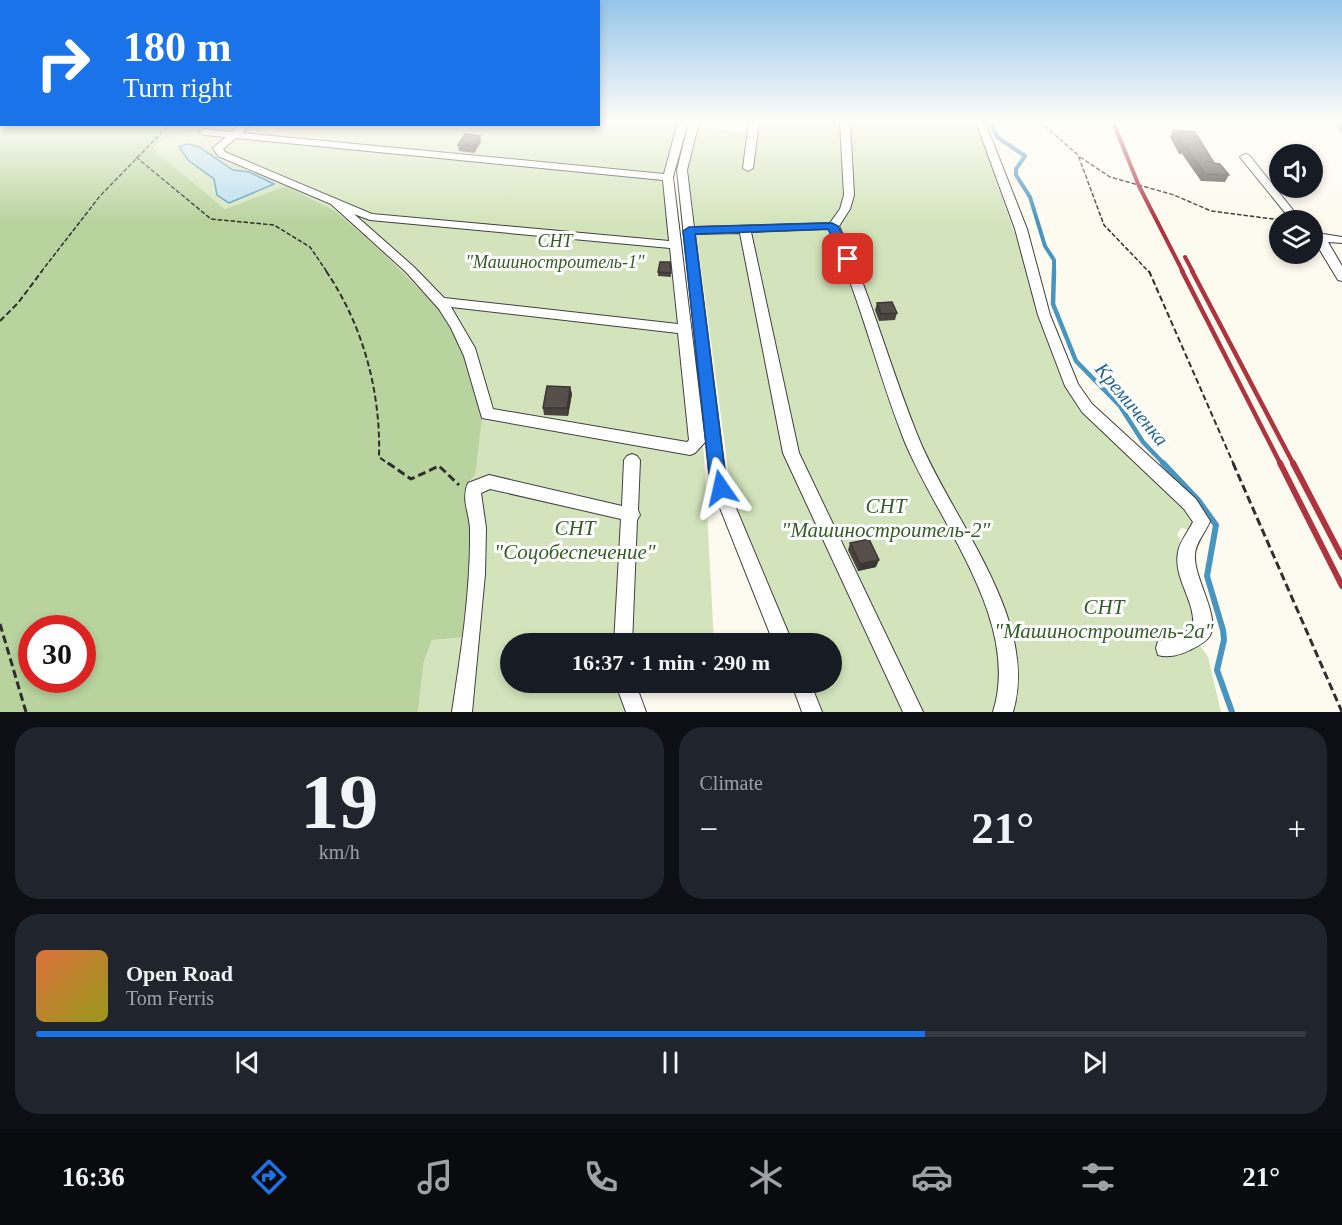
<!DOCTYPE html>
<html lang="en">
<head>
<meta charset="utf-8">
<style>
  :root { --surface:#171b24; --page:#20242c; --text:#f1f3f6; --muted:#9ea1a6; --line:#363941; --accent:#1a73e8 }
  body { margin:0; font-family:Georgia,serif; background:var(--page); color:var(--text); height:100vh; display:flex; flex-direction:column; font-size:22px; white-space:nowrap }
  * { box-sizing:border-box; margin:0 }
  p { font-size:20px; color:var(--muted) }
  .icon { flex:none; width:33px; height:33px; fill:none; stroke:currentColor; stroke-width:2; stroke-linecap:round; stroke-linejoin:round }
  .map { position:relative; height:712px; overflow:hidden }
  .sheet { display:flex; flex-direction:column; gap:15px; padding:15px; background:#0d0f14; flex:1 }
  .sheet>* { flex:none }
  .top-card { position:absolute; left:0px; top:0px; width:600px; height:126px; box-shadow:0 3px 9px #0003; background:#1a73e8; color:#fff; overflow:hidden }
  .buttons { position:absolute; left:1269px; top:144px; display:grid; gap:12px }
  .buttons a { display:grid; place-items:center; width:54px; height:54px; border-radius:50%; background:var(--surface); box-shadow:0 3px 9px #0003; font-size:30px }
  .speed { position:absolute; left:18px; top:615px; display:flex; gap:12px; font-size:30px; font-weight:700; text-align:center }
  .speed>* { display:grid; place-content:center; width:78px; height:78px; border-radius:50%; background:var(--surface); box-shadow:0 3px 9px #0003; line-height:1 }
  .speed .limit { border:9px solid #d22; background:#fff; color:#111 }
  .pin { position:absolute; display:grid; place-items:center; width:51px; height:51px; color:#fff; margin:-26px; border-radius:12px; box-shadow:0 3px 9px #0006 }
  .me { position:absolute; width:66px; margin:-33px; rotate:349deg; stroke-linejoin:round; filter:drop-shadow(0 0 4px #0008) }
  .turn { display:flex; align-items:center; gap:21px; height:126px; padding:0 24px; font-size:27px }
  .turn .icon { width:78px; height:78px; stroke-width:2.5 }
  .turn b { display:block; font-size:42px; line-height:51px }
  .big { font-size:45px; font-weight:700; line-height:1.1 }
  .sheet .widget { flex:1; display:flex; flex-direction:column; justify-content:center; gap:9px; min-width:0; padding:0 21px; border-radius:24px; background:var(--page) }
  .sheet .dial { align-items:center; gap:0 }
  .dial b { font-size:78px; line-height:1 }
  .song { display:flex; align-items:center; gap:18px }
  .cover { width:72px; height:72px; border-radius:9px; background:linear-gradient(135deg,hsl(20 70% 55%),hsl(60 70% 35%)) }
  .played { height:6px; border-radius:3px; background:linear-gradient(90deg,var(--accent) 70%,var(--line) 70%) }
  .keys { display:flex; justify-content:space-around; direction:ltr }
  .heat { display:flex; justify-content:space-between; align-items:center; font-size:33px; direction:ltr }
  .sheet .tiles { flex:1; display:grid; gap:15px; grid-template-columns:1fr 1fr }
  .widget:last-child { grid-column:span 2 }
  .trip { position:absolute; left:500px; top:633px; width:342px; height:60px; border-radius:30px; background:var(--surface); box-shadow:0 3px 9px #0003; font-weight:700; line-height:60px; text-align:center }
  .menu { display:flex; height:96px; justify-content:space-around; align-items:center; background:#090b0e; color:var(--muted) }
  .menu .icon { width:42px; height:42px }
  .menu .current { color:var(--accent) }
  .menu b { font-size:27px; color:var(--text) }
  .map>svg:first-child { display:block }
  .green { fill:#d3e4bc }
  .forest { fill:#b8d39d; fill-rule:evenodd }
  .water { fill:#b9deef; stroke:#4895bf; stroke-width:1.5 }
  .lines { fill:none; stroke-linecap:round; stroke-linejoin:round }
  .stream-far2 { stroke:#4895bf; stroke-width:4 }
  .stream-far1 { stroke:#4895bf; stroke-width:4.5 }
  .stream { stroke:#4895bf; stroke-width:6 }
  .street-casing { stroke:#404040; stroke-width:2 }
  .path-far2 { stroke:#2f2f2f; stroke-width:1.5; stroke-dasharray:4.5 2; stroke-linecap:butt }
  .path-far1 { stroke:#2f2f2f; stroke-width:2; stroke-dasharray:6 3; stroke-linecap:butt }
  .path { stroke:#2f2f2f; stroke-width:3; stroke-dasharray:8 4; stroke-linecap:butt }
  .street { fill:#fff; fill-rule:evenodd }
  .rail-far2 { stroke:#ae3440; stroke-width:4 }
  .rail-far1 { stroke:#ae3440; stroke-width:4.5 }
  .rail { stroke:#ae3440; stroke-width:6 }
  .wall { fill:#494340 }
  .shaded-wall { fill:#3c3734 }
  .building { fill:#554e4b; stroke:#3c3734; stroke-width:1.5 }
  .route { fill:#1a73e8; stroke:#114b97; stroke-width:1.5 }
  .labels { text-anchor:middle; stroke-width:6; stroke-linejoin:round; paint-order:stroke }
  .park-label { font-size:18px; font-style:italic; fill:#335e25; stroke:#fff }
  .water-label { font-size:20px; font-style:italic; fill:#246792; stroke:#fff }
  .near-park-label { font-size:21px; font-style:italic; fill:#335e25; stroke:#fff }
</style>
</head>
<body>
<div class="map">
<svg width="1342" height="712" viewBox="0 0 1342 712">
  <rect width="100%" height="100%" fill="#fdfaef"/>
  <path class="green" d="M599,122H687L672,174L682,247L704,455L714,643L510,644V682L633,683L643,712H418L424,661L432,640L468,637L467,499V484L475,475L285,186L225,209L153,149L161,140L213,128V125Z
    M750,122H976L1021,252L1038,315L1062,377L1079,410L1190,509L1194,520L1190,530L1181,528L1177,535L1182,543L1197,624L1190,631L1208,657L1221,712H821L808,683L831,682V644L792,643L745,535L731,491L687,163L697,127L748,132Z"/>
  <path class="forest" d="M0,122L213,125V128L161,140L153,149L225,209L285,186L335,211L381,251L443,313L462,348L482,418L475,475L467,484V499L471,522L469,637L432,640L424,661L418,712H0ZM32,628H82V680H32Z"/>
  <path class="water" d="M188,144L199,147L233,170L249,172L274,184L229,203L217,195L214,179L188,160L179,147Z"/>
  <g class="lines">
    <path class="stream-far2" d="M990,122L997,137L1025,156L1016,169V175L1030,197L1045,246L1054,260V272"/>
    <path class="stream-far1" d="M1054,271L1053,304L1076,361L1120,406L1143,442L1165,465"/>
    <path class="stream" d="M1163,463L1198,500L1216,525L1207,576L1223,630L1224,640L1217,670L1232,712"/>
    <g class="street-casing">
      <path id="street" d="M678,122H688L673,177L705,442L695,453L690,455L482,418L464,356L451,328L439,309L406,272L331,204L218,156L213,148L226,137L204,135L199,132L204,129L232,132L241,124H251L242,133L664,174ZM236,138L663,180L669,241L372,214L225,152L223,149ZM354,214L370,220L670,248L678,324L444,298L414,267ZM451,307L678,333L689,440L687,442L493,409L475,348Z
        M689,122H699L687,170L694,227L830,223L840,209L844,195L840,122H850L854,195L850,209L839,226C871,295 890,368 919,439C952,520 1040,620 1013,712H993C1022,621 937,521 904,440C877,371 860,298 829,229L751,232L799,453L923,712H903L783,453L740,233L695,234L725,472L736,508L793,644H774L720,508L709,472L677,170Z
        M749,122H759L753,168L748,171L743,168Z
        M976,122H985L1027,229L1050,315L1078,384L1092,404L1196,499L1210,521C1206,532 1195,543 1195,555C1193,578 1222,618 1209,637C1206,642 1196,647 1190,650C1181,655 1168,658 1158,655L1156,648L1158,641L1179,636L1193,627C1196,601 1173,579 1178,552C1180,541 1188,532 1193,522L1184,509L1082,412L1065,386L1038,315L1015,229Z
        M1245,154L1249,155L1301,220H1291L1240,157Z
        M1312,229L1323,234L1342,237V243L1328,242L1342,266V281L1338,280L1312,237Z
        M632,454L637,456L640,460L638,510L640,515L637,520L632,644H614L621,519L490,489L481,493L486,528L485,574L472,712H452C461,652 471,590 470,528C469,512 461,499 468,483L489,475L622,506L624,460L627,456Z
        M615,682H635L646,712H626Z
        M791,682H810L822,712H802Z"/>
    </g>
    <path class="path-far2" d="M1040,122L1078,155L1104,225L1149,272
      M136,157L211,219L274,225L310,247L327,272
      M1080,157L1110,177L1174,195L1211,211L1281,220
      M41,272L100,196L170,124"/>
    <path class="path-far1" d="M326,271C363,325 381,392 379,457L390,465
      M1149,271L1234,465
      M0,321L18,303L42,271"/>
    <path class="path" d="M388,463L411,479L439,466L459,485
      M1233,463L1342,712
      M0,624L26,712"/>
    <use href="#street" class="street"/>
    <path class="rail-far2" d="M1113,122L1139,186L1183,272
      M1185,257L1193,272"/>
    <path class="rail-far1" d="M1182,271L1281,465
      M1192,271L1294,465"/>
    <path class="rail" d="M1280,463L1342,586
      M1293,463L1342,557"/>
  </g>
  <path class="wall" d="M1335,122H1342V133Z
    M1173,130L1229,175L1225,182L1201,181L1182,154H1179L1170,137Z
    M481,142L474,153L459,151L458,145Z
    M670,262L671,277L658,276V272Z
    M877,303L897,313L895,320L879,321L875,310Z
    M570,387L572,394L568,416L544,415L543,408Z
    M850,543L876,567L858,571L848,550Z"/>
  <path class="shaded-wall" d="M480,136L481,142L474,153L473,146Z
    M570,387L572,394L568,416L567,408Z
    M879,560L876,567L858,571L860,564Z"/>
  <path class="building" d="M1173,130L1195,132L1214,163L1220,164L1229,175L1205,174L1186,147H1183Z
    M465,134L480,136L473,146L458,145Z
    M660,262H670L671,273L658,272Z
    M892,302L897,313L881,314L877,303Z
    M547,386L570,387L567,408H543Z
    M869,539L879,560L860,564L850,543Z"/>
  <linearGradient id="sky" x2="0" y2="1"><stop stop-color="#95c5eb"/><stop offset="0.55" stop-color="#fefdf8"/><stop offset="1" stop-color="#fefdf8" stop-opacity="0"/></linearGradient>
  <rect width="1342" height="222" fill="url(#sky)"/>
  <path class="route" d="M832,223L838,226L854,259L852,262H844L828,229L695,234L725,472L729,488L727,493H716L709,472L683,231L689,227Z"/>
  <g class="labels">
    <g class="park-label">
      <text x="555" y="247">СНТ<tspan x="555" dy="21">"Машиностроитель-1"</tspan></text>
    </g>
    <g class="water-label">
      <text transform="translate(1132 404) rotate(50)" y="7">Кремиченка</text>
    </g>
    <g class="near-park-label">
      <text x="886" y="513">СНТ<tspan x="886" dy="24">"Машиностроитель-2"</tspan></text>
      <text x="575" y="535">СНТ<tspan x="575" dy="24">"Соцобеспечение"</tspan></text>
      <text x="1104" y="614">СНТ<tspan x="1104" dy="24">"Машиностроитель-2а"</tspan></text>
    </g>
  </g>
</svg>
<div class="buttons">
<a><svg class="icon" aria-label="sound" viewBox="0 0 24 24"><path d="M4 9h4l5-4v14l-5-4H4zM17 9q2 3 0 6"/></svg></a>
<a><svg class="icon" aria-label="layers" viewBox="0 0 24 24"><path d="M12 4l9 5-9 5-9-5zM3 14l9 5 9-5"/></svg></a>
</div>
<div class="speed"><div class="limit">30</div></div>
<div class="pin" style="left:848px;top:259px;background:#d93025"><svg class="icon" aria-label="arrive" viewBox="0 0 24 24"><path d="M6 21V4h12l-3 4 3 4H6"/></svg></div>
<svg class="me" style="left:721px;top:488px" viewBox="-20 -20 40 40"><path d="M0-17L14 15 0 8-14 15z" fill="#1a73e8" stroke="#fff" stroke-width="4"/></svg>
<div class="trip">16:37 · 1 min · 290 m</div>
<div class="top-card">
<div class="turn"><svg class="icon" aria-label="right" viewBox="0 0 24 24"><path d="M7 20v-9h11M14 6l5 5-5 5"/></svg><div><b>180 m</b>Turn right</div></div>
</div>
</div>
<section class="sheet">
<div class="tiles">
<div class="widget dial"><b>19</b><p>km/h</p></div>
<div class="widget"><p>Climate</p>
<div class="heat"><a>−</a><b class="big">21°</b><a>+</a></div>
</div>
<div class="widget">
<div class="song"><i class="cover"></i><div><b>Open Road</b><p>Tom Ferris</p></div></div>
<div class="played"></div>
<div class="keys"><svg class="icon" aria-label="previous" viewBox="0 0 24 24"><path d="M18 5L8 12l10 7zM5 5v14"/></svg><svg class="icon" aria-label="pause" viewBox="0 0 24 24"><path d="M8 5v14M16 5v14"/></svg><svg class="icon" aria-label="next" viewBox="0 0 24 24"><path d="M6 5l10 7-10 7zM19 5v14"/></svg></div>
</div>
</div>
</section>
<nav class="menu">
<b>16:36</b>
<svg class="icon current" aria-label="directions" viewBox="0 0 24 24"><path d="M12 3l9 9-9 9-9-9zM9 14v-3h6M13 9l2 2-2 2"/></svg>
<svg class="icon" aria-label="music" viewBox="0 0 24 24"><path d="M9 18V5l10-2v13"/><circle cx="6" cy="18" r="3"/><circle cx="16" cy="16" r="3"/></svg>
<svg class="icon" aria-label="phone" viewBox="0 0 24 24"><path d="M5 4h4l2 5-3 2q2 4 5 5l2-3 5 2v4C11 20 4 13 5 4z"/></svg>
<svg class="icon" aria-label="climate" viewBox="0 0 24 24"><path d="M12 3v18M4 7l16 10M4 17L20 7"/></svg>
<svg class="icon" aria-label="car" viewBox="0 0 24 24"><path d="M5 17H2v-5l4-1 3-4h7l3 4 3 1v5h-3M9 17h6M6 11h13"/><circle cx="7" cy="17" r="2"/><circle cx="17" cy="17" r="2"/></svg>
<svg class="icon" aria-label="filters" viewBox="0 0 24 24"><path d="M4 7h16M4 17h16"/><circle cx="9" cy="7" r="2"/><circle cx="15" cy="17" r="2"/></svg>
<b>21°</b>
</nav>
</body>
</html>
